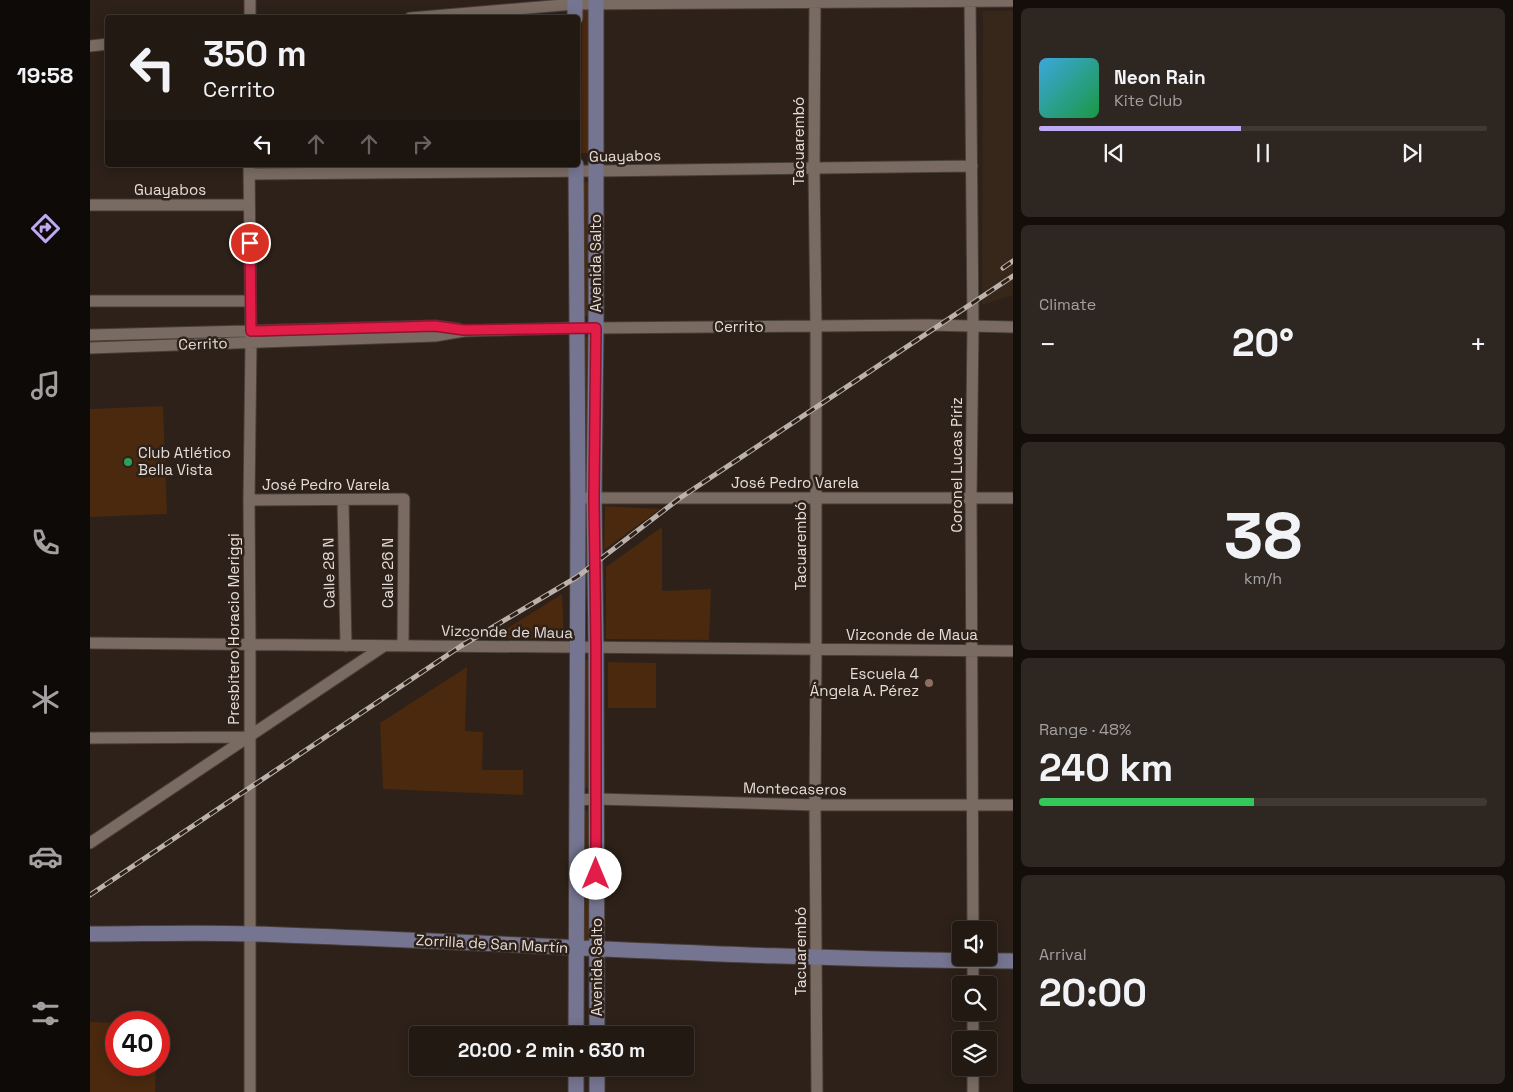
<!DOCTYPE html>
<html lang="en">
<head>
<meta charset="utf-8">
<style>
  :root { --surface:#221913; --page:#2e2621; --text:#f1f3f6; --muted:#a2a0a0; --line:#3f3833; --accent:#bfa9f4 }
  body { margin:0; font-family:"Space Grotesk",sans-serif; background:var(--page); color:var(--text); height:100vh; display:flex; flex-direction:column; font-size:19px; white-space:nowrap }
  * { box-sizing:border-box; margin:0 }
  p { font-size:16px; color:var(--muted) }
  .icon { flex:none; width:28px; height:28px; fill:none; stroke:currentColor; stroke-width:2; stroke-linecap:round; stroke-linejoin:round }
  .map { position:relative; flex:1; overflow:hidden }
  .side { display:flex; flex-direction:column; gap:8px; padding:8px; background:#130e0a; width:500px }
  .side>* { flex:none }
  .hud { position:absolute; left:15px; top:15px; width:475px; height:152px; border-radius:5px; box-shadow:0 2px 12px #0003,0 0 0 1px var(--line); background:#221913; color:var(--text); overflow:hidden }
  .buttons { position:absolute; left:862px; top:921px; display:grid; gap:10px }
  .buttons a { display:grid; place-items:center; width:45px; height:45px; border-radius:5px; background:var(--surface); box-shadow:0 2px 12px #0003,0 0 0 1px var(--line); font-size:25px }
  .speed { position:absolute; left:15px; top:1011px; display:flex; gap:10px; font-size:25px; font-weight:700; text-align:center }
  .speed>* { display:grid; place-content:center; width:65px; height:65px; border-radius:50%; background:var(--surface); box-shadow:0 2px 12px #0003,0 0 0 1px var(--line); line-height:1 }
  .speed .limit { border:8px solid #d22; background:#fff; color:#111 }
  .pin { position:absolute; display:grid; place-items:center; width:42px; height:42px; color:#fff; margin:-21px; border:2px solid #fff; border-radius:50%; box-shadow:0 1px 5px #0007 }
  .me { position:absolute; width:55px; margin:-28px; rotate:0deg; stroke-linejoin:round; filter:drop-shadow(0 0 4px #0008) }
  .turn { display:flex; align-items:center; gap:18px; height:105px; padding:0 15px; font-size:22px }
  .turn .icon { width:65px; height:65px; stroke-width:2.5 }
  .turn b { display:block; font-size:35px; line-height:42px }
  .lanes { display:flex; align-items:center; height:48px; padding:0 15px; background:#0003; justify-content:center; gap:25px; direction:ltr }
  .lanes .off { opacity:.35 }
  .big { font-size:38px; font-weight:700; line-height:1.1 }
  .side .card { flex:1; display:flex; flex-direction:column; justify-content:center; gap:8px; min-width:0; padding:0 18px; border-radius:8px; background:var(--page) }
  .side .dial { align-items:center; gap:0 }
  .dial b { font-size:65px; line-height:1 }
  .song { display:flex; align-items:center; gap:15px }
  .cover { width:60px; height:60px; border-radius:8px; background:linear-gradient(135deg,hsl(200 70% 55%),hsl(140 70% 35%)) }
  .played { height:5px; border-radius:2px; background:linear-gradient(90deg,var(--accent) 45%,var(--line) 45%) }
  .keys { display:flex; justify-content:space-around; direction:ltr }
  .heat { display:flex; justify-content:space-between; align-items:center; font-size:28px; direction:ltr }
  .charge { height:8px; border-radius:4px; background:linear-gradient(90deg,#34c759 48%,var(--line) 0) }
  .trip { position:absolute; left:319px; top:1026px; width:285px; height:50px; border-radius:5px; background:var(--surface); box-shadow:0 2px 12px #0003,0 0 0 1px var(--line); font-weight:700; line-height:50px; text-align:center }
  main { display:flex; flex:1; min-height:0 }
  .tab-bar { display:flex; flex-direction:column; width:90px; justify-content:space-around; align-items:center; background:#0e0a08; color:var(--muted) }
  .tab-bar .icon { width:35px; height:35px }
  .tab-bar .selected { color:var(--accent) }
  .tab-bar b { font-size:22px; color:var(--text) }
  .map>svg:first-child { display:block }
  .built { fill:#37271a }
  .green { fill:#4a290e }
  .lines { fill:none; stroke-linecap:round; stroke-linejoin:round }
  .street-casing { stroke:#473d37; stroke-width:13 }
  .secondary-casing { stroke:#473d37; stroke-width:17 }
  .street { stroke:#796b62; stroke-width:11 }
  .secondary { stroke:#767591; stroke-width:15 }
  .rail-casing { stroke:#bbb2ac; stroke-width:5 }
  .rail { stroke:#2d2119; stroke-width:3; stroke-dasharray:9; stroke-linecap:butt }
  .route-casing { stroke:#92132f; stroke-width:12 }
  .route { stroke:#e11d48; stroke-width:9 }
  .leisure-dot { fill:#2e9e5b; stroke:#2d2119; stroke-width:2 }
  .education-dot { fill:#8d6e63; stroke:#2d2119; stroke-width:2 }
  .labels { text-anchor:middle; stroke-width:5; stroke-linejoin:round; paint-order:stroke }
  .street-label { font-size:15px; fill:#e5ddd8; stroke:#2d2119 }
  .poi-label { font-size:15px; fill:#e5ddd8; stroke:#2d2119; text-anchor:start }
</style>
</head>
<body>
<main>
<nav class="tab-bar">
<b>19:58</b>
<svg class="icon selected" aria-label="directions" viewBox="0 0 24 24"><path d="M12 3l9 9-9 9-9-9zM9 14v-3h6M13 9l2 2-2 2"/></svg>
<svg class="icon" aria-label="music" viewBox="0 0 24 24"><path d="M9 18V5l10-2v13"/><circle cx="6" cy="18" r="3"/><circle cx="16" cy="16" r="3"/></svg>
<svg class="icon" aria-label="phone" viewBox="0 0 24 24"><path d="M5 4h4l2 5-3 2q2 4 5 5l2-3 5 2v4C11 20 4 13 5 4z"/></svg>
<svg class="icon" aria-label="climate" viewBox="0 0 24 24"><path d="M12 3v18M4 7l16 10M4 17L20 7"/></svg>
<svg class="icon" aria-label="car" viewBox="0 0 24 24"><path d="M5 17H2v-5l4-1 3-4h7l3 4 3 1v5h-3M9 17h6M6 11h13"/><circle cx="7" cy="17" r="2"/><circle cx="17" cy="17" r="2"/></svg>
<svg class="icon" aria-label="filters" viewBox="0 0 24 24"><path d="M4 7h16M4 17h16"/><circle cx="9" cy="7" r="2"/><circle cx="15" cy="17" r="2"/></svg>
</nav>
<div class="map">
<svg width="923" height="1092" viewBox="0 0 923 1092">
  <rect width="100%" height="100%" fill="#2d2119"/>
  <path class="built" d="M893,11H923V295L892,305Z"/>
  <path class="green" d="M492,9H500V153H491Z
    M493,182H500L498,316H491Z
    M490,337H498L500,486H492Z
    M73,406L77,514L0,517V409Z
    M515,506L570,509L514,550Z
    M572,527V591L621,589L619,640L516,639V567Z
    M472,594L474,639L402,638Z
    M491,660H499V788H491Z
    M518,662L566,663V708H518Z
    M377,667L375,731L393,732L392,770H433V795L293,789L290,723Z
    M491,811H502V942H490Z
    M0,1022L26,1023V1065H66L65,1092H0Z"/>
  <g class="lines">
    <g class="street-casing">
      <path id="street" d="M725,0L724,169L726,326V649L725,805L727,1092
        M880,0L883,326L881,498L883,930
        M160,18V0
        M320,18L485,4L923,1
        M0,46L18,44
        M159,165L161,343L159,500L160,644V1092
        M159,174L506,171L882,166
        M0,205H159
        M0,301H160
        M506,328L838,325L923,327
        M0,335L345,326L368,329
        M0,348L345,336L374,331L486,328
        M497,498H923
        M159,500L314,499L313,646
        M253,500L256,646
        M0,643L923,651
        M0,738L159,737
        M486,800L506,799L725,805H923
        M0,843L294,646
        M883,958V985
        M883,1012V1040
        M883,1068V1092"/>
    </g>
    <g class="secondary-casing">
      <path id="secondary" d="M485,0V18
        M506,0V328L504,498L506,648L507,1035
        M0,934C54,934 108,932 162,934C416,942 669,960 923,961
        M486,1035L488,498L486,165
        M486,1068V1092
        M507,1068V1092"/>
    </g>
    <use href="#street" class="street"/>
    <use href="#secondary" class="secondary"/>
    <g class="rail-casing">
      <path id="rail" d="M913,268L923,261
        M0,895L371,646L487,577L590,498L923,276"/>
    </g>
    <use href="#rail" class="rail"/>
  </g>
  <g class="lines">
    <g class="route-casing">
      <path id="route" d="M160,243L161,331L345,326L374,330L506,328L504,498L506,648V874"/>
    </g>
    <use href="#route" class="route"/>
  </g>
  <circle class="leisure-dot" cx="38" cy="462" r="5"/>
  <circle class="education-dot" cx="839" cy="683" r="5"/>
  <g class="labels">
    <g class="street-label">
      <text transform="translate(709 141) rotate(-90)" y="5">Tacuarembó</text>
      <text transform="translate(535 156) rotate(-1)" y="5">Guayabos</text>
      <text x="80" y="195">Guayabos</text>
      <text transform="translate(506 263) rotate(-90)" y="5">Avenida Salto</text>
      <text x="649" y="332">Cerrito</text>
      <text transform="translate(113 344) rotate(-2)" y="5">Cerrito</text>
      <text transform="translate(867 465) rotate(-90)" y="5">Coronel Lucas Píriz</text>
      <text x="705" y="488">José Pedro Varela</text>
      <text x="236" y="490">José Pedro Varela</text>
      <text transform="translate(711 546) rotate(-90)" y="5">Tacuarembó</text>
      <text transform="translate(239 573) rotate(-91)" y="5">Calle 28 N</text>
      <text transform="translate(298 573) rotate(-90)" y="5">Calle 26 N</text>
      <text transform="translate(144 629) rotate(-90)" y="5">Presbítero Horacio Meriggi</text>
      <text transform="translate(417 632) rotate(1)" y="5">Vizconde de Maua</text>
      <text x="822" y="640">Vizconde de Maua</text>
      <text transform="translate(705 789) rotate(1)" y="5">Montecaseros</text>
      <text transform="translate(402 944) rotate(3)" y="5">Zorrilla de San Martín</text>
      <text transform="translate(711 951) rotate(-90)" y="5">Tacuarembó</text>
      <text transform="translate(507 967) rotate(-90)" y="5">Avenida Salto</text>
    </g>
    <g class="poi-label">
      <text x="48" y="458">Club Atlético<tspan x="48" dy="17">Bella Vista</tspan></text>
      <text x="829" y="679" text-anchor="end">Escuela 4<tspan x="829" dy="17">Ángela A. Pérez</tspan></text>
    </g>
  </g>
</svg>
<div class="buttons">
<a><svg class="icon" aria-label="sound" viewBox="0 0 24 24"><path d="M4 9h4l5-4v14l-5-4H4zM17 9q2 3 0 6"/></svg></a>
<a><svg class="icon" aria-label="search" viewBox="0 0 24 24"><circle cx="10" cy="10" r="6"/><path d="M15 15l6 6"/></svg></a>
<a><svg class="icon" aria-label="layers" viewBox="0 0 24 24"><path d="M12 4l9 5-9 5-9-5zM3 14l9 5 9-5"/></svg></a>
</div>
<div class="speed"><div class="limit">40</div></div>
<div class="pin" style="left:160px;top:243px;background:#d93025"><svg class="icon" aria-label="arrive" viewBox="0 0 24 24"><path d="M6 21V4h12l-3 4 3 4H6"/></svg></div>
<svg class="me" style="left:506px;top:874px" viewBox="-20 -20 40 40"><circle r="19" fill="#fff"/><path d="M0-13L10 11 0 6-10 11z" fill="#e11d48"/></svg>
<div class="trip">20:00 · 2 min · 630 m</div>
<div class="hud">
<div class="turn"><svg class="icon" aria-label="left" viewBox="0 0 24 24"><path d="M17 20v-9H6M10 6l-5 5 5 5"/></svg><div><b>350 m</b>Cerrito</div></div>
<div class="lanes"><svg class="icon" aria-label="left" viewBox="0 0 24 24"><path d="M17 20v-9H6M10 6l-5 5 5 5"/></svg><svg class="icon off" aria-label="ahead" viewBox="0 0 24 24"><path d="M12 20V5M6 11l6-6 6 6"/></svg><svg class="icon off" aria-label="ahead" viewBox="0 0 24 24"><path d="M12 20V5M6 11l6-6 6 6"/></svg><svg class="icon off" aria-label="right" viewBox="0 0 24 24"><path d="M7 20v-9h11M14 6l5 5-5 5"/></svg></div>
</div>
</div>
<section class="side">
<div class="card">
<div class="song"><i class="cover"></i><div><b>Neon Rain</b><p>Kite Club</p></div></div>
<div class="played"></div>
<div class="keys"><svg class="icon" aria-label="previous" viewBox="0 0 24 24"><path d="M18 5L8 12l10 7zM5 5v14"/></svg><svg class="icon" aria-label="pause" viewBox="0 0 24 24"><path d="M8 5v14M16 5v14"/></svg><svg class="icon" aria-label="next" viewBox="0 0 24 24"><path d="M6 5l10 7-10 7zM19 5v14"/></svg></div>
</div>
<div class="card"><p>Climate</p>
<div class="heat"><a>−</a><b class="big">20°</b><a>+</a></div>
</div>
<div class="card dial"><b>38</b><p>km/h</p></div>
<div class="card"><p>Range · 48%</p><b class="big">240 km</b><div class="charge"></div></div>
<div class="card"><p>Arrival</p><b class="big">20:00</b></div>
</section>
</main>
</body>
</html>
